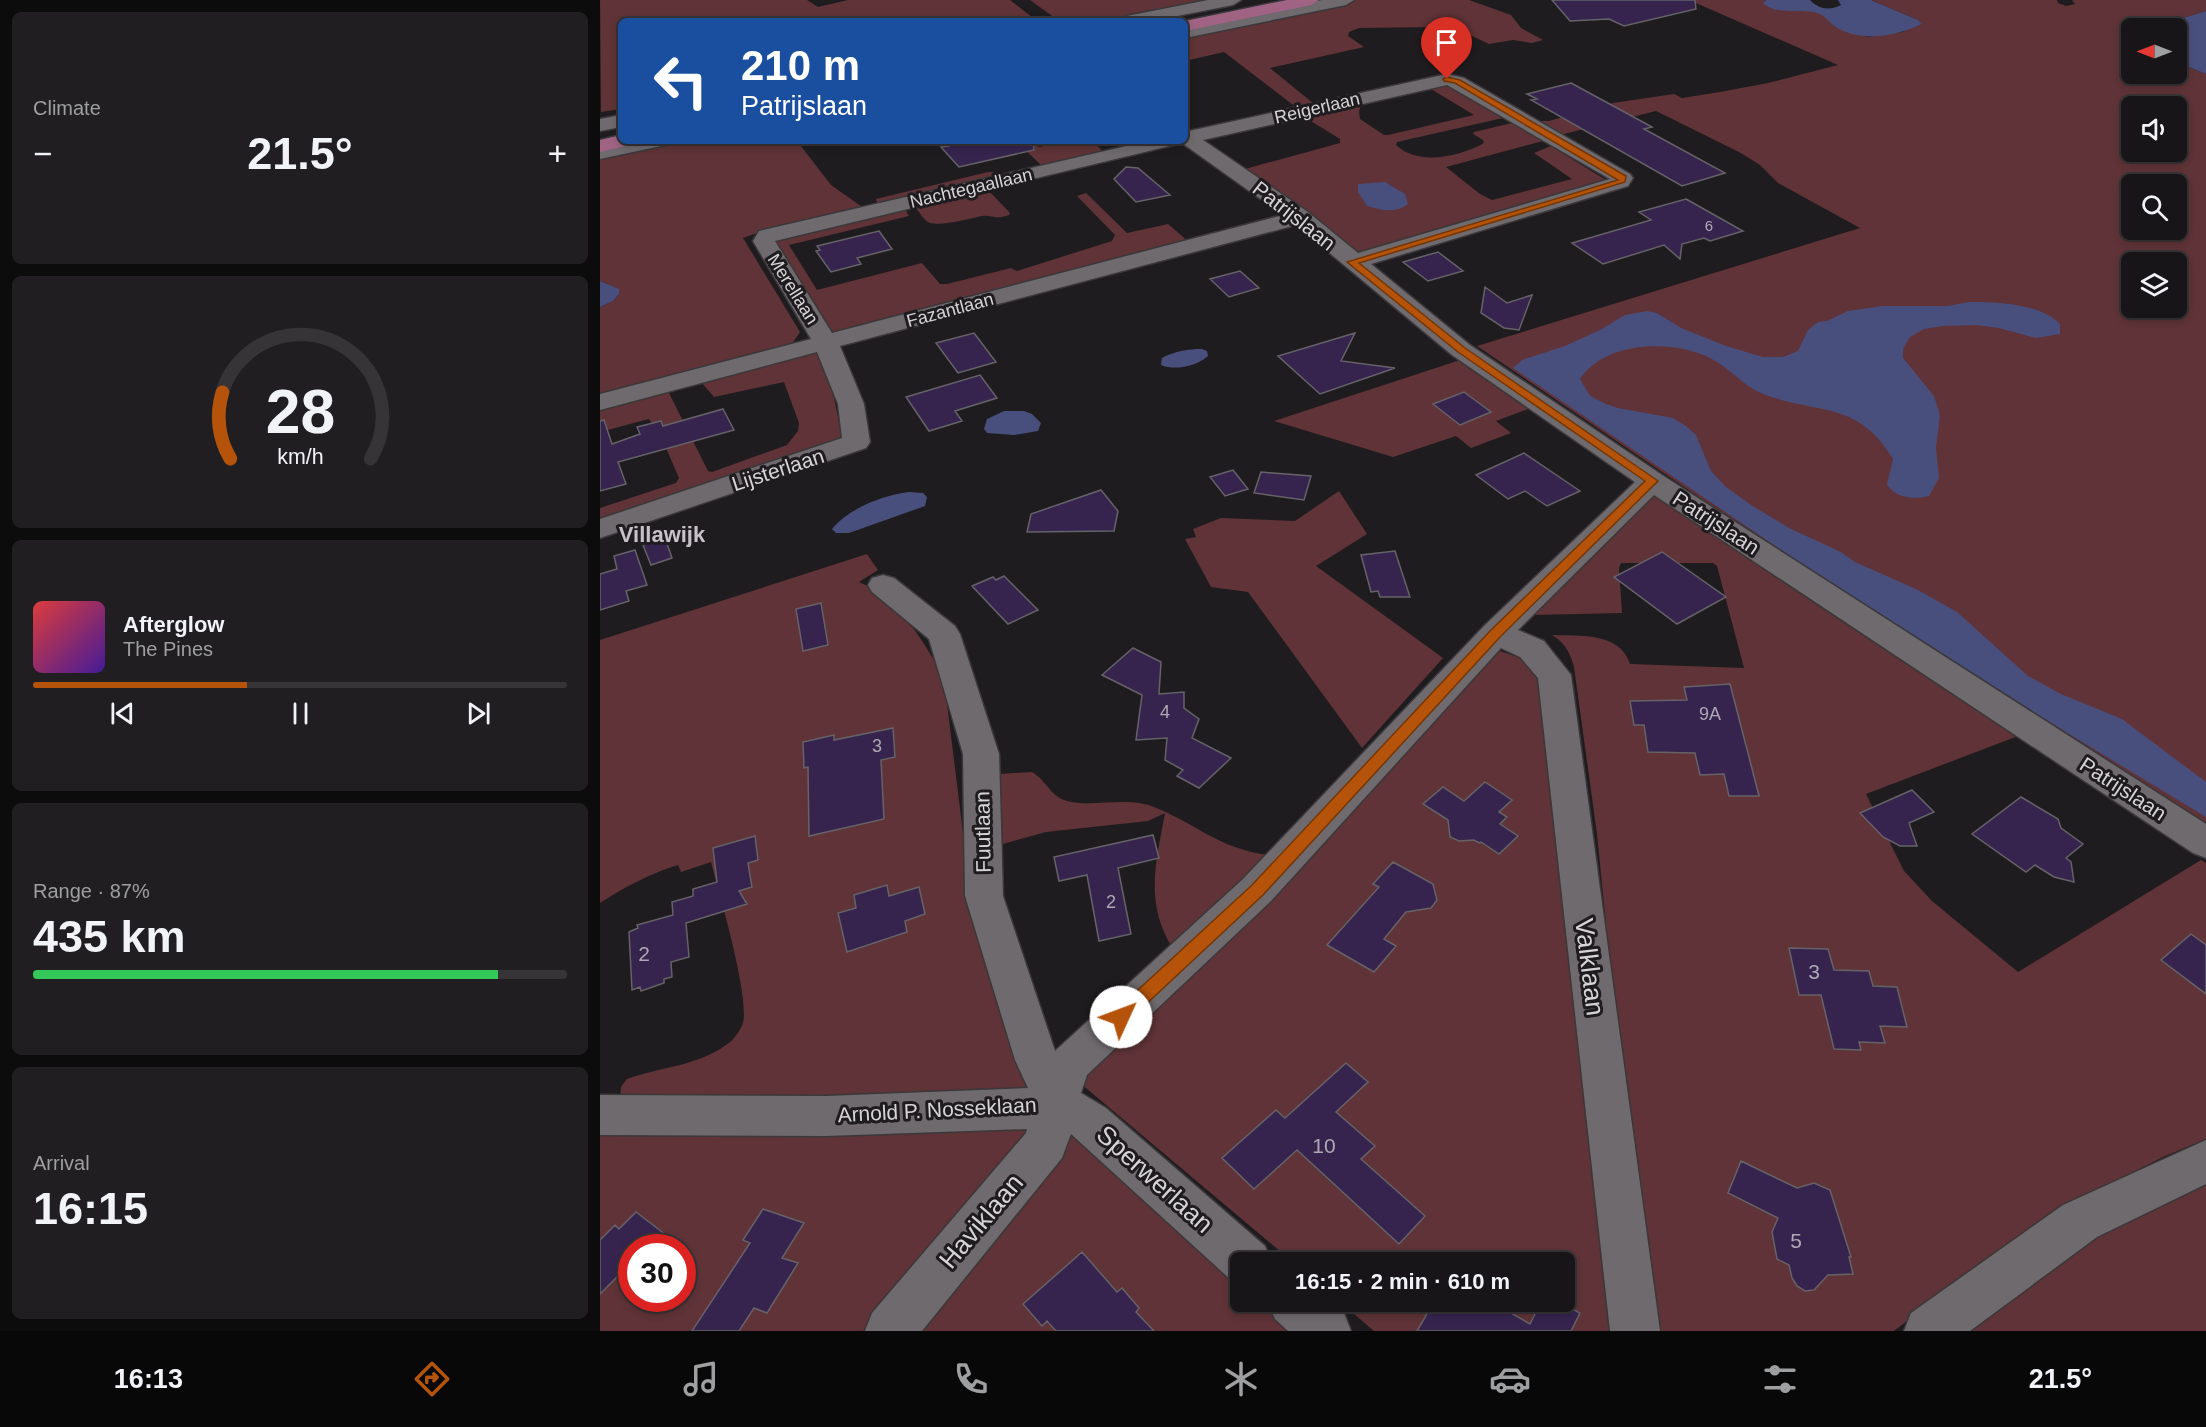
<!DOCTYPE html>
<html lang="en">
<head>
<meta charset="utf-8">
<style>
  :root { --surface:#171517; --page:#201e20; --text:#f1f3f6; --muted:#9e9fa1; --line:#363436; --accent:#b45309 }
  body { margin:0; font-family:Helvetica,sans-serif; background:var(--page); color:var(--text); height:100vh; display:flex; flex-direction:column; font-size:22px; white-space:nowrap }
  * { box-sizing:border-box; margin:0 }
  p { font-size:20px; color:var(--muted) }
  .icon { flex:none; width:33px; height:33px; fill:none; stroke:currentColor; stroke-width:2; stroke-linecap:round; stroke-linejoin:round }
  .map { position:relative; flex:1; overflow:hidden }
  .sheet { display:flex; flex-direction:column; gap:12px; padding:12px; background:#0d0c0d; width:600px }
  .sheet>* { flex:none }
  .banner { position:absolute; left:18px; top:18px; width:570px; height:126px; border-radius:9px; box-shadow:0 3px 9px #0003,0 0 0 2px var(--line); background:#1a4fa0; color:#fff; overflow:hidden }
  .needle { width:39px; rotate:270deg }
  .buttons { position:absolute; left:1521px; top:18px; display:grid; gap:12px }
  .buttons a { display:grid; place-items:center; width:66px; height:66px; border-radius:9px; background:var(--surface); box-shadow:0 3px 9px #0003,0 0 0 2px var(--line); font-size:30px }
  .speed { position:absolute; left:18px; top:1234px; display:flex; gap:12px; font-size:30px; font-weight:700; text-align:center }
  .speed>* { display:grid; place-content:center; width:78px; height:78px; border-radius:50%; background:var(--surface); box-shadow:0 3px 9px #0003,0 0 0 2px var(--line); line-height:1 }
  .speed .limit { border:9px solid #d22; background:#fff; color:#111 }
  .pin { position:absolute; display:grid; place-items:center; width:51px; height:51px; color:#fff; margin:-62px -26px; border-radius:50% 50% 50% 0; rotate:-45deg; box-shadow:0 0 6px #0007 }
  .pin .icon { rotate:45deg }
  .me { position:absolute; width:66px; margin:-33px; rotate:47deg; stroke-linejoin:round; filter:drop-shadow(0 0 4px #0008) }
  .turn { display:flex; align-items:center; gap:21px; height:126px; padding:0 24px; font-size:27px }
  .turn .icon { width:78px; height:78px; stroke-width:2.5 }
  .turn b { display:block; font-size:42px; line-height:51px }
  .big { font-size:45px; font-weight:700; line-height:1.1 }
  .sheet .widget { flex:1; display:flex; flex-direction:column; justify-content:center; gap:9px; min-width:0; padding:0 21px; border-radius:9px; background:var(--page) }
  .sheet .dial { align-items:center; gap:0 }
  .dial svg { height:156px; overflow:visible; fill:none; stroke:var(--line); stroke-width:7; stroke-linecap:round; text-anchor:middle }
  .dial text { fill:var(--text); stroke:none }
  .song { display:flex; align-items:center; gap:18px }
  .cover { width:72px; height:72px; border-radius:9px; background:linear-gradient(135deg,hsl(0 70% 55%),hsl(260 70% 35%)) }
  .played { height:6px; border-radius:3px; background:linear-gradient(90deg,var(--accent) 40%,var(--line) 40%) }
  .keys { display:flex; justify-content:space-around; direction:ltr }
  .heat { display:flex; justify-content:space-between; align-items:center; font-size:33px; direction:ltr }
  .charge { height:9px; border-radius:4px; background:linear-gradient(90deg,#34c759 87%,var(--line) 0) }
  .trip { position:absolute; left:630px; top:1252px; width:345px; height:60px; border-radius:9px; background:var(--surface); box-shadow:0 3px 9px #0003,0 0 0 2px var(--line); font-weight:700; line-height:60px; text-align:center }
  .tab-bar { display:flex; height:96px; justify-content:space-around; align-items:center; background:#090809; color:var(--muted) }
  .tab-bar .icon { width:42px; height:42px }
  .tab-bar .current { color:var(--accent) }
  .tab-bar b { font-size:27px; color:var(--text) }
  main { display:flex; flex:1; min-height:0 }
  .map>svg:first-child { display:block }
  .green { fill:#5f3337; fill-rule:evenodd }
  .water { fill:#494f7d }
  .building { fill:#36244e; stroke:#656368; stroke-width:1.5 }
  .lines { fill:none; stroke-linecap:round; stroke-linejoin:round }
  .minor-casing { stroke:#3a383a; stroke-width:3 }
  .major-casing { stroke:#3a383a; stroke-width:3 }
  .minor { fill:#6e6a6e; fill-rule:evenodd }
  .major { fill:#a06384; fill-rule:evenodd }
  .route { fill:#b45309; stroke:#753606; stroke-width:1.5 }
  .labels { text-anchor:middle; stroke-width:6; stroke-linejoin:round; paint-order:stroke }
  .far-number-label { font-size:15px; fill:#aea8b4 }
  .far-street-label { font-size:18px; fill:#d6d4d6; stroke:#1f1c1f }
  .number-label { font-size:18px; fill:#aea8b4 }
  .street-label { font-size:21px; fill:#d6d4d6; stroke:#1f1c1f }
  .near-number-label { font-size:21px; fill:#aea8b4 }
  .neighbourhood-label { font-size:22px; font-weight:bold; fill:#c7c2c7; stroke:#1f1c1f }
  .near-street-label { font-size:26px; fill:#d6d4d6; stroke:#1f1c1f }
</style>
</head>
<body>
<main>
<section class="sheet">
<div class="widget"><p>Climate</p>
<div class="heat"><a>−</a><b class="big">21.5°</b><a>+</a></div>
</div>
<div class="widget dial"><svg viewBox="0 0 100 80">
<path d="M14 69A42 42 0 1 1 86 69"/>
<path d="M14 69A42 42 0 0 1 10 35" stroke="#b45309"/>
<text x="50" y="56" font-size="32" font-weight="700">28</text>
<text x="50" y="72" font-size="11">km/h</text>
</svg></div>
<div class="widget">
<div class="song"><i class="cover"></i><div><b>Afterglow</b><p>The Pines</p></div></div>
<div class="played"></div>
<div class="keys"><svg class="icon" aria-label="previous" viewBox="0 0 24 24"><path d="M18 5L8 12l10 7zM5 5v14"/></svg><svg class="icon" aria-label="pause" viewBox="0 0 24 24"><path d="M8 5v14M16 5v14"/></svg><svg class="icon" aria-label="next" viewBox="0 0 24 24"><path d="M6 5l10 7-10 7zM19 5v14"/></svg></div>
</div>
<div class="widget"><p>Range · 87%</p><b class="big">435 km</b><div class="charge"></div></div>
<div class="widget"><p>Arrival</p><b class="big">16:15</b></div>
</section>
<div class="map">
<svg width="1606" height="1331" viewBox="0 0 1606 1331">
  <rect width="100%" height="100%" fill="#1f1c1f"/>
  <path class="green" d="M0,0H207L218,7L248,0H410L437,21H21V109L1,112Z
    M430,0H606L502,21H459Z
    M756,0H869L911,15L921,28L943,40L932,43L913,40L889,44L857,29L837,27L759,28L749,32L748,36L764,47L670,68L714,104L697,108L624,52L585,61V35Z
    M1089,0H1166L1164,1L1171,8L1206,10L1223,14L1230,22L1267,37L1302,32L1322,24L1318,20L1271,0H1457L1458,3L1466,6L1475,4L1472,0H1606V11L1550,28H1532V74H1576L1577,62L1606,74V824L1115,508L877,346L1260,228L1178,183L1160,165L1141,153L1056,111L952,137L926,121H949L1013,103L1074,94L1082,98L1120,92L1168,83L1238,65ZM1532,106H1576V152H1532ZM1532,184H1576V230H1532ZM1532,262H1576V308H1532Z
    M843,83L903,118L797,142L796,145C818,166 859,157 884,143L883,140L873,134L874,132L912,123L943,141L846,167L880,194L892,200L972,179L934,153L951,146L1009,182L759,253L755,252L645,169L740,143V139L701,115L762,101L759,112L760,119L784,135H788L874,115L826,86Z
    M72,141H197L231,185L265,209L160,232L143,238L200,332L192,344L174,351L0,396V307L13,301L19,294L18,289L0,281V156Z
    M416,141H431L439,147L468,141H492L505,153L443,167Z
    M388,172H394L400,178L278,206L276,199Z
    M387,189L410,213L409,215C396,220 392,215 382,216C368,219 344,226 330,223C324,221 319,211 314,206Z
    M486,193L527,233L568,224L589,242L242,333L229,332L170,239L304,208L309,216L189,245L217,290L322,263L340,284H347L411,268L417,271L512,241L515,235L477,196Z
    M218,353L228,371L243,440L0,523V508L76,483L79,478L63,441L49,419L0,432V409L68,391L108,471L112,472L187,445L198,431L199,423L184,382L114,397L101,382Z
    M860,360L931,408L896,421L911,433L871,448L856,436L793,457L674,421Z
    M739,491L767,534L716,566L843,658L762,748L648,592L611,587L585,539L596,537L593,529L621,518L695,521Z
    M1050,494H1058L1418,736L1266,794L1304,871L1332,901L1418,972L1601,860L1606,863V1139L1563,1157L1460,1209L1406,1245L1294,1331H1056L1014,1006L997,834L974,667C970,652 965,643 952,635C980,636 1020,632 1030,664L1144,668L1117,566L1113,563H1021L1019,568L1022,613L933,615L944,601L967,581L1037,503Z
    M267,554L278,570L259,582C296,597 327,644 344,679L363,833L398,985L429,1088L427,1092L20,1103L21,1087L27,1079C60,1067 97,1066 126,1045C133,1041 140,1031 143,1023C150,997 119,893 111,862L81,872L78,865C49,874 25,887 0,903V640Z
    M897,650L927,660L942,684L1019,1331H774L740,1302H964V1263H694L474,1078Z
    M432,772C446,780 451,797 467,801C495,808 526,796 554,807C597,824 619,849 669,855L573,949C544,903 556,863 565,813L548,821L446,832L403,844L397,815L399,774Z
    M438,1125L273,1331H0V1135ZM32,1248H82V1299H32Z
    M472,1133L640,1280V1302H666L699,1331H308Z
    M1606,1178V1331H1347L1469,1243Z"/>
  <path class="water" d="M1166,0H1210C1218,9 1230,11 1241,5L1238,0H1271L1318,20L1322,24C1297,36 1261,43 1236,27C1227,21 1225,14 1213,12C1198,9 1174,15 1163,3Z
    M1606,11V74L1577,62L1576,28H1550Z
    M785,182L805,194L808,204C794,214 782,210 767,206L758,192V184Z
    M0,281L19,289V294L13,301L0,307Z
    M1369,302C1396,302 1440,303 1460,324V334L1436,338L1399,328L1376,325L1343,326L1324,329L1310,337L1303,349V358L1334,396L1340,415L1336,448L1339,478L1329,496C1315,500 1294,498 1287,484L1293,459C1258,400 1218,415 1163,394C1143,386 1130,368 1110,358C1072,339 1005,341 980,379L990,396L1006,404L1018,408L1073,418L1086,426L1096,435L1111,471L1126,487L1151,505L1191,529L1241,552L1255,562L1318,590L1357,612L1428,676L1461,694L1522,719L1606,782V817L1469,734L1252,598L913,368L922,360L965,346L1000,330L1025,315L1047,311L1057,313L1081,328L1126,346L1163,357H1183L1198,351L1208,330L1218,322L1227,321L1248,311L1282,306H1348Z
    M602,349L607,351L608,356C597,366 575,371 561,365L562,358C575,351 588,349 602,349Z
    M404,411H424L432,414L441,423L438,431L414,435L387,433L384,429L387,419Z
    M309,492L323,493L327,497L325,506L249,533H236L232,529C249,508 284,495 309,492Z"/>
  <path class="building" d="M952,0H1095L1096,9L1024,26L1009,19L970,21Z
    M971,83L1052,127L1044,129L1125,173L1082,186L931,100L937,99L927,94Z
    M345,141H433L434,150L359,167L341,147L349,146Z
    M526,167L538,168L570,195L536,202L514,179Z
    M1086,199L1143,231L1110,241L1104,238L1082,244L1080,259L1064,245L1003,264L972,243L1051,220L1039,212Z
    M279,231L292,249L257,258L261,264L231,272L216,251L220,250L217,246Z
    M838,252L863,271L828,281L803,262Z
    M640,271L659,288L629,297L610,279Z
    M885,287L907,303L932,295L919,330L904,328L881,313Z
    M374,333L396,362L358,373L336,343Z
    M755,333L741,361L795,368L720,394L678,356Z
    M380,375L397,398L355,411L362,421L329,431L306,397Z
    M864,392L891,412L860,425L833,404Z
    M123,409L134,430L18,462L26,484L0,491V421L4,420L12,444L40,434L37,427L61,421L63,426Z
    M924,453L980,491L947,506L925,491L908,499L876,475Z
    M633,470L648,489L625,496L610,477Z
    M661,472L711,476L704,500L654,493Z
    M501,490L518,511L514,531L427,532L431,514Z
    M65,538L72,558L51,565L43,545Z
    M35,550L47,585L26,591L29,601L0,610V574L17,569L14,556Z
    M795,551L810,597H780L778,591L771,592L761,555Z
    M1062,552L1065,554L1126,597L1077,624L1014,577Z
    M404,576L438,610L408,624L372,586L393,577L396,580Z
    M221,603L228,645L203,651L196,609Z
    M533,648L561,662L559,694L584,692V708L599,719L592,738L631,758L599,788L577,776L583,770L565,760L567,738L536,740L542,695L502,675Z
    M1130,684L1149,757L1159,796H1129L1124,774L1100,775L1095,753L1048,752L1044,725H1034L1030,701L1087,700L1084,687Z
    M293,728L295,757L281,760L284,819L209,836L208,767L204,768L203,742L234,735V740Z
    M885,782L912,800L899,812L907,817L900,824L918,836L899,854L881,842L879,843L874,840L859,841L850,837L848,820L823,804L843,787L864,801Z
    M1312,790L1334,812L1309,823L1317,846H1300L1283,837L1260,813Z
    M1421,797L1458,819L1461,828L1483,844L1466,858L1471,862L1474,882L1454,877L1435,865L1426,872L1372,834Z
    M553,835L559,858L518,868L531,934L499,941L487,875L459,881L454,857Z
    M155,836L158,860L148,863L152,887L139,891L147,904L86,923L89,957L71,962L72,977L64,979V983L41,991L40,987L32,990L29,932L38,928L37,925L73,915L72,902L93,896V889L117,882L113,848Z
    M793,862L833,884L837,900L831,908L806,912L784,939L796,946L774,972L727,945L779,887L773,884Z
    M287,885L289,896L319,887L325,914L305,921L307,932L247,952L238,913L256,908L254,895Z
    M1591,934L1606,945V994L1561,960Z
    M1189,948L1228,949L1234,970L1269,971L1273,986L1297,987L1307,1027L1280,1026L1285,1043L1259,1042L1261,1050L1234,1049L1221,995H1199Z
    M746,1063L768,1082L736,1112L775,1146L761,1159L825,1216L799,1244L697,1150L654,1189L622,1158L676,1110L685,1118Z
    M1141,1161L1197,1188L1214,1183L1230,1190L1251,1257H1249L1253,1274L1228,1275L1214,1290L1205,1291L1197,1286L1192,1278L1189,1265L1177,1259L1172,1232L1178,1218L1128,1193Z
    M163,1209L204,1223L182,1258L198,1263L167,1313L154,1308L139,1331H92L150,1243L143,1240Z
    M36,1212L83,1248H32V1262L0,1294V1240L15,1225L19,1229Z
    M482,1252L517,1292L522,1288L539,1308L536,1312L554,1331H456L447,1321L442,1326L423,1304Z
    M834,1302H892L930,1324L941,1302H960L980,1313L971,1331H817Z"/>
  <g class="lines">
    <g class="minor-casing">
      <path id="minor" d="M608,0H641L633,5L552,21H519L527,16Z
        M722,0H754L746,5L585,38V28Z
        M847,74L864,78L1030,174L1033,178L1028,186L771,264L870,345L1062,475L1606,824V858L1593,853L1054,495L918,630L944,641L971,675L1060,1331H1010L938,678L920,657L901,648L671,901L487,1075L481,1093L506,1108L665,1246L672,1263H640V1284L631,1280L471,1134L462,1158L322,1331H265L272,1313L426,1133L427,1129L226,1136L0,1135V1095L226,1096L428,1088L415,1060L365,896L363,754L329,639L272,592L268,585L272,578L283,575L294,578L355,626L360,634L399,754L403,896L455,1051L643,879L885,625L1035,482L852,355L696,225L240,346L264,404L270,442L266,448L0,538V519L242,438L238,404L217,352L0,410V394L211,339L153,241L159,231L548,141H585V130L589,131ZM847,85L1010,179L758,253L708,212L603,140ZM582,143L683,215L232,333L175,241Z
        M21,115V127L0,131V119Z
        M30,141H69L66,145L0,159V147Z
        M1606,1140V1184L1497,1237L1370,1331H1304L1311,1313L1463,1205Z
        M667,1302H730L744,1313L751,1331H688L675,1319Z"/>
    </g>
    <g class="major-casing">
      <path id="major" d="M687,0H719L711,5L585,31V21Z
        M21,135V141H33L30,145L0,152V140Z"/>
    </g>
    <use href="#minor" class="minor"/>
    <use href="#major" class="major"/>
  </g>
  <path class="route" d="M847,77L860,80L1026,176L1025,182L759,263L865,348L1058,481L901,636L663,895L527,1022L521,1024L515,1022L512,1017L515,1011L651,886L891,630L1045,481L858,352L747,262L1018,180L855,83L844,81L843,79Z"/>
  <g class="labels">
    <g class="far-number-label">
      <text x="1109" y="231">6</text>
    </g>
    <g class="far-street-label">
      <text transform="translate(717 108) rotate(-13)" y="6">Reigerlaan</text>
      <text transform="translate(371 188) rotate(-13)" y="6">Nachtegaallaan</text>
      <text transform="translate(193 289) rotate(58)" y="6">Merellaan</text>
      <text transform="translate(350 310) rotate(-15)" y="6">Fazantlaan</text>
    </g>
    <g class="number-label">
      <text x="565" y="718">4</text>
      <text x="1110" y="720">9A</text>
      <text x="277" y="752">3</text>
      <text x="511" y="908">2</text>
    </g>
    <g class="street-label">
      <text transform="translate(694 216) rotate(38)" y="7">Patrijslaan</text>
      <text transform="translate(178 470) rotate(-18)" y="7">Lijsterlaan</text>
      <text transform="translate(1116 523) rotate(33)" y="7">Patrijslaan</text>
      <text transform="translate(1523 789) rotate(33)" y="7">Patrijslaan</text>
      <text transform="translate(383 832) rotate(-91)" y="7">Fuutlaan</text>
      <text transform="translate(337 1110) rotate(-3)" y="7">Arnold P. Nosseklaan</text>
    </g>
    <g class="near-number-label">
      <text x="44" y="961">2</text>
      <text x="1214" y="979">3</text>
      <text x="724" y="1153">10</text>
      <text x="1196" y="1248">5</text>
    </g>
    <g class="neighbourhood-label">
      <text x="62" y="542">Villawijk</text>
    </g>
    <g class="near-street-label">
      <text transform="translate(990 967) rotate(83)" y="9">Valklaan</text>
      <text transform="translate(555 1179) rotate(42)" y="9">Sperwerlaan</text>
      <text transform="translate(381 1221) rotate(-50)" y="9">Haviklaan</text>
    </g>
  </g>
</svg>
<div class="buttons">
<a><svg class="needle" viewBox="-14 -14 28 28"><path d="M0-13l5 13h-10z" fill="#e53935"/><path d="M0 13l5-13h-10z" fill="#9e9fa1"/></svg></a>
<a><svg class="icon" aria-label="sound" viewBox="0 0 24 24"><path d="M4 9h4l5-4v14l-5-4H4zM17 9q2 3 0 6"/></svg></a>
<a><svg class="icon" aria-label="search" viewBox="0 0 24 24"><circle cx="10" cy="10" r="6"/><path d="M15 15l6 6"/></svg></a>
<a><svg class="icon" aria-label="layers" viewBox="0 0 24 24"><path d="M12 4l9 5-9 5-9-5zM3 14l9 5 9-5"/></svg></a>
</div>
<div class="speed"><div class="limit">30</div></div>
<div class="pin" style="left:847px;top:79px;background:#d93025"><svg class="icon" aria-label="arrive" viewBox="0 0 24 24"><path d="M6 21V4h12l-3 4 3 4H6"/></svg></div>
<svg class="me" style="left:521px;top:1017px" viewBox="-20 -20 40 40"><circle r="19" fill="#fff"/><path d="M0-13L10 11 0 6-10 11z" fill="#b45309"/></svg>
<div class="trip">16:15 · 2 min · 610 m</div>
<div class="banner">
<div class="turn"><svg class="icon" aria-label="left" viewBox="0 0 24 24"><path d="M17 20v-9H6M10 6l-5 5 5 5"/></svg><div><b>210 m</b>Patrijslaan</div></div>
</div>
</div>
</main>
<nav class="tab-bar">
<b>16:13</b>
<svg class="icon current" aria-label="directions" viewBox="0 0 24 24"><path d="M12 3l9 9-9 9-9-9zM9 14v-3h6M13 9l2 2-2 2"/></svg>
<svg class="icon" aria-label="music" viewBox="0 0 24 24"><path d="M9 18V5l10-2v13"/><circle cx="6" cy="18" r="3"/><circle cx="16" cy="16" r="3"/></svg>
<svg class="icon" aria-label="phone" viewBox="0 0 24 24"><path d="M5 4h4l2 5-3 2q2 4 5 5l2-3 5 2v4C11 20 4 13 5 4z"/></svg>
<svg class="icon" aria-label="climate" viewBox="0 0 24 24"><path d="M12 3v18M4 7l16 10M4 17L20 7"/></svg>
<svg class="icon" aria-label="car" viewBox="0 0 24 24"><path d="M5 17H2v-5l4-1 3-4h7l3 4 3 1v5h-3M9 17h6M6 11h13"/><circle cx="7" cy="17" r="2"/><circle cx="17" cy="17" r="2"/></svg>
<svg class="icon" aria-label="filters" viewBox="0 0 24 24"><path d="M4 7h16M4 17h16"/><circle cx="9" cy="7" r="2"/><circle cx="15" cy="17" r="2"/></svg>
<b>21.5°</b>
</nav>
</body>
</html>
